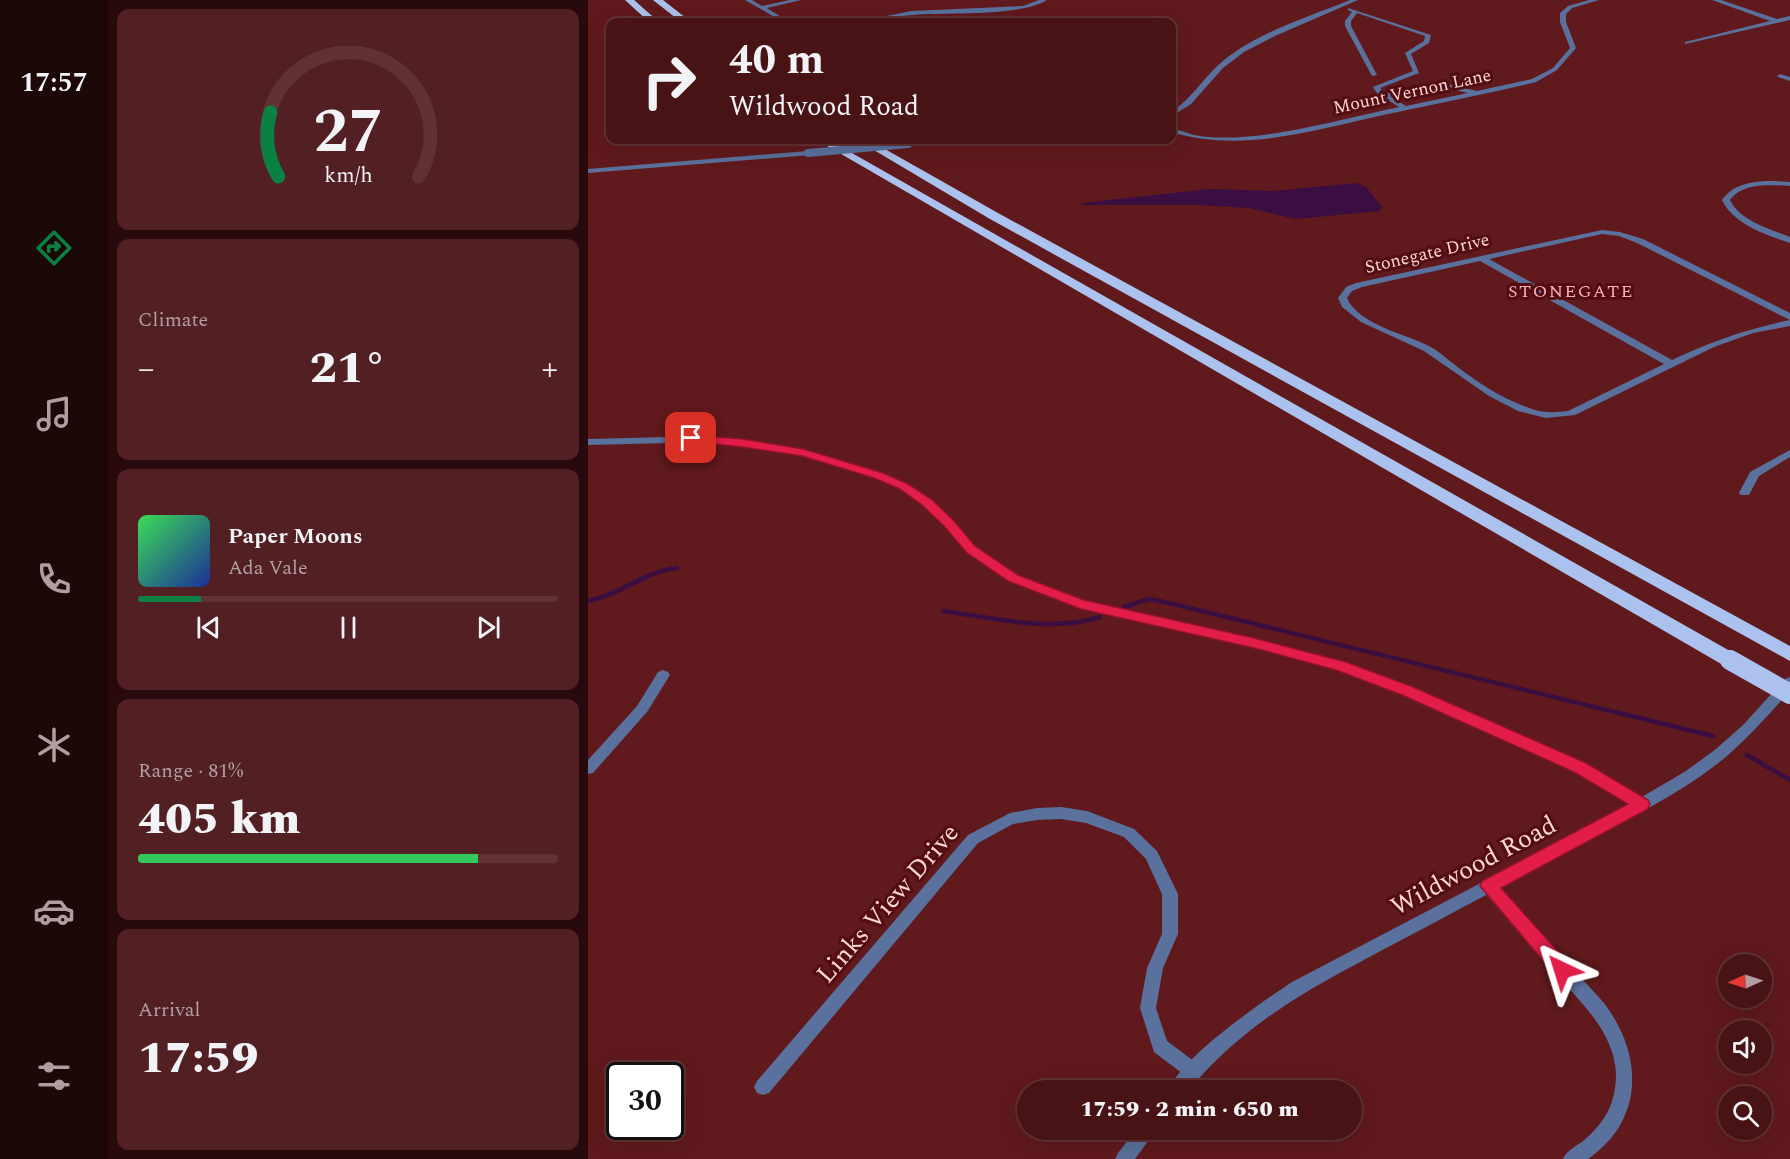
<!DOCTYPE html>
<html lang="en">
<head>
<meta charset="utf-8">
<style>
  :root { --surface:#481315; --page:#522022; --text:#f1f3f6; --muted:#b19ea0; --line:#603234; --accent:#0b8043 }
  body { margin:0; font-family:Spectral,serif; background:var(--page); color:var(--text); height:100vh; display:flex; flex-direction:column; font-size:22px; white-space:nowrap }
  * { box-sizing:border-box; margin:0 }
  p { font-size:20px; color:var(--muted) }
  .icon { flex:none; width:33px; height:33px; fill:none; stroke:currentColor; stroke-width:2; stroke-linecap:round; stroke-linejoin:round }
  .map { position:relative; flex:1; overflow:hidden }
  .drawer { display:flex; flex-direction:column; gap:9px; padding:9px; background:#280a0c; width:480px }
  .drawer>* { flex:none }
  .top-card { position:absolute; left:18px; top:18px; width:570px; height:126px; border-radius:12px; box-shadow:0 6px 24px #0002,0 0 0 2px var(--line); background:#481315; color:var(--text); overflow:hidden }
  .needle { width:39px; rotate:267deg }
  .tools { position:absolute; left:1130px; top:954px; display:grid; gap:12px }
  .tools a { display:grid; place-items:center; width:54px; height:54px; border-radius:50%; background:var(--surface); box-shadow:0 6px 24px #0002,0 0 0 2px var(--line); font-size:30px }
  .speed { position:absolute; left:18px; top:1062px; display:flex; gap:12px; font-size:30px; font-weight:700; text-align:center }
  .speed>* { display:grid; place-content:center; width:78px; height:78px; border-radius:50%; background:var(--surface); box-shadow:0 6px 24px #0002,0 0 0 2px var(--line); line-height:1 }
  .speed .limit { border:3px solid #111; border-radius:9px; background:#fff; color:#111 }
  .pin { position:absolute; display:grid; place-items:center; width:51px; height:51px; color:#fff; margin:-26px; border-radius:12px; box-shadow:0 3px 9px #0006 }
  .me { position:absolute; width:66px; margin:-33px; rotate:319deg; stroke-linejoin:round; filter:drop-shadow(0 0 4px #0008) }
  .turn { display:flex; align-items:center; gap:21px; height:126px; padding:0 24px; font-size:27px }
  .turn .icon { width:78px; height:78px; stroke-width:2.5 }
  .turn b { display:block; font-size:42px; line-height:51px }
  .big { font-size:45px; font-weight:800; line-height:1.1 }
  .drawer .widget { flex:1; display:flex; flex-direction:column; justify-content:center; gap:9px; min-width:0; padding:0 21px; border-radius:12px; background:var(--page) }
  .drawer .dial { align-items:center; gap:0 }
  .dial svg { height:156px; overflow:visible; fill:none; stroke:var(--line); stroke-width:7; stroke-linecap:round; text-anchor:middle }
  .dial text { fill:var(--text); stroke:none }
  .song { display:flex; align-items:center; gap:18px }
  .cover { width:72px; height:72px; border-radius:9px; background:linear-gradient(135deg,hsl(130 70% 55%),hsl(230 70% 35%)) }
  .played { height:6px; border-radius:3px; background:linear-gradient(90deg,var(--accent) 15%,var(--line) 15%) }
  .keys { display:flex; justify-content:space-around; direction:ltr }
  .heat { display:flex; justify-content:space-between; align-items:center; font-size:33px; direction:ltr }
  .charge { height:9px; border-radius:4px; background:linear-gradient(90deg,#34c759 81%,var(--line) 0) }
  .trip { position:absolute; left:429px; top:1080px; width:345px; height:60px; border-radius:30px; background:var(--surface); box-shadow:0 6px 24px #0002,0 0 0 2px var(--line); font-weight:800; line-height:60px; text-align:center }
  main { display:flex; flex:1; min-height:0 }
  .dock { display:flex; flex-direction:column; width:108px; justify-content:space-around; align-items:center; background:#1d0808; color:var(--muted) }
  .dock .icon { width:42px; height:42px }
  .dock .active { color:var(--accent) }
  .dock b { font-size:27px; color:var(--text) }
  .map>svg:first-child { display:block }
  .water { fill:#3a0e41 }
  .lines { fill:none; stroke-linecap:round; stroke-linejoin:round }
  .stream { stroke:#3a0e41; stroke-width:4.5 }
  .minor { fill:#59719c; fill-rule:evenodd }
  .tertiary { fill:#59719c; fill-rule:evenodd }
  .motorway { fill:#aac2ed; fill-rule:evenodd }
  .minor-bridge { stroke:#59719c; stroke-width:8 }
  .motorway-bridge { stroke:#aac2ed; stroke-width:20 }
  .route { fill:#e11d48; stroke:#92132f; stroke-width:1.5 }
  .labels { text-anchor:middle; stroke-width:6; stroke-linejoin:round; paint-order:stroke }
  .far-street-label { font-size:18px; fill:#fbd7d4; stroke:#530c12 }
  .far-neighbourhood-label { font-size:18px; letter-spacing:1.5px; fill:#f9b4b0; stroke:#530c12 }
  .near-street-label { font-size:26px; fill:#fbd7d4; stroke:#530c12 }
</style>
</head>
<body>
<main>
<nav class="dock">
<b>17:57</b>
<svg class="icon active" aria-label="directions" viewBox="0 0 24 24"><path d="M12 3l9 9-9 9-9-9zM9 14v-3h6M13 9l2 2-2 2"/></svg>
<svg class="icon" aria-label="music" viewBox="0 0 24 24"><path d="M9 18V5l10-2v13"/><circle cx="6" cy="18" r="3"/><circle cx="16" cy="16" r="3"/></svg>
<svg class="icon" aria-label="phone" viewBox="0 0 24 24"><path d="M5 4h4l2 5-3 2q2 4 5 5l2-3 5 2v4C11 20 4 13 5 4z"/></svg>
<svg class="icon" aria-label="climate" viewBox="0 0 24 24"><path d="M12 3v18M4 7l16 10M4 17L20 7"/></svg>
<svg class="icon" aria-label="car" viewBox="0 0 24 24"><path d="M5 17H2v-5l4-1 3-4h7l3 4 3 1v5h-3M9 17h6M6 11h13"/><circle cx="7" cy="17" r="2"/><circle cx="17" cy="17" r="2"/></svg>
<svg class="icon" aria-label="filters" viewBox="0 0 24 24"><path d="M4 7h16M4 17h16"/><circle cx="9" cy="7" r="2"/><circle cx="15" cy="17" r="2"/></svg>
</nav>
<section class="drawer">
<div class="widget dial"><svg viewBox="0 0 100 80">
<path d="M14 69A42 42 0 1 1 86 69"/>
<path d="M14 69A42 42 0 0 1 10 36" stroke="#0b8043"/>
<text x="50" y="56" font-size="32" font-weight="700">27</text>
<text x="50" y="72" font-size="11">km/h</text>
</svg></div>
<div class="widget"><p>Climate</p>
<div class="heat"><a>−</a><b class="big">21°</b><a>+</a></div>
</div>
<div class="widget">
<div class="song"><i class="cover"></i><div><b>Paper Moons</b><p>Ada Vale</p></div></div>
<div class="played"></div>
<div class="keys"><svg class="icon" aria-label="previous" viewBox="0 0 24 24"><path d="M18 5L8 12l10 7zM5 5v14"/></svg><svg class="icon" aria-label="pause" viewBox="0 0 24 24"><path d="M8 5v14M16 5v14"/></svg><svg class="icon" aria-label="next" viewBox="0 0 24 24"><path d="M6 5l10 7-10 7zM19 5v14"/></svg></div>
</div>
<div class="widget"><p>Range · 81%</p><b class="big">405 km</b><div class="charge"></div></div>
<div class="widget"><p>Arrival</p><b class="big">17:59</b></div>
</section>
<div class="map">
<svg width="1202" height="1159" viewBox="0 0 1202 1159">
  <rect width="100%" height="100%" fill="#60191c"/>
  <path class="water" d="M769,183L778,187L794,207L792,211L707,219L661,208L611,205H493V203L622,189L685,191Z"/>
  <g class="lines">
    <path class="stream" d="M0,601C32,595 57,571 89,568
      M536,607L561,599L581,603L1125,736
      M356,611C407,618 461,633 512,617
      M1159,755L1202,780"/>
    <path class="minor" d="M157,0H164L174,6L202,0H213L179,8L201,22H195Z
      M451,0H459C431,17 360,12 325,15C307,16 288,24 270,22L323,11L435,6Z
      M762,0H770L687,36L656,52L635,68L603,104L584,116V111C605,98 617,75 636,60C673,31 720,17 762,0Z
      M1001,0H1011L984,8L978,14V22L988,48L969,70L948,82C899,94 850,103 800,114C730,129 654,154 584,132V128C591,130 599,133 606,135C663,146 753,119 811,107L789,93L785,87L825,71L817,53L836,41L837,36L769,13L763,21V26L789,75L784,76L757,26V21L764,12L760,10V8L843,35L841,43L823,54L831,73L792,88L797,93L851,82L889,91L944,79L965,68L982,48L972,22V13L980,6ZM851,86L880,93L818,106L802,96Z
      M1124,0H1133L1189,19L1202,16V20L1097,44V42L1182,21Z
      M1192,74L1202,77V81L1190,77L1189,76Z
      M353,140H381L377,142L320,146L316,144L320,142Z
      M220,151H223V155L0,173V169Z
      M1186,181L1202,182V186C1182,185 1155,182 1142,200C1152,221 1182,229 1202,237V243C1178,235 1145,224 1134,200C1146,183 1166,181 1186,181Z
      M1014,230L1032,232L1055,239L1202,313V320L1049,243L1031,236L1014,234L901,259L1084,360C1124,341 1158,329 1202,320V326L1165,333L1126,347L987,415L958,418L930,411L901,396L836,351L773,322L754,307L750,298L758,287L768,283ZM892,261L1076,364L980,411C966,413 952,413 939,407C913,398 889,382 867,365C859,359 851,351 841,346C817,334 770,324 759,298L764,291L774,287Z
      M120,436L215,450L294,473L320,485L342,500L365,520L386,546L429,575L496,601L666,639L758,663L824,688L997,764L1059,800L1061,804L1059,808L1054,810L1049,808L987,772L814,694L749,670L666,647L493,608L421,581L378,552L357,526L334,504L312,489L286,477L214,456L120,442L0,445V439Z
      M1202,450V457L1171,476L1161,495H1153L1151,493L1162,472Z
      M75,670L80,672L82,675L59,712L5,773L0,774V760L49,706L70,672Z
      M473,807L499,811L546,829L569,851L590,894V934L575,968L568,1008L579,1041L611,1065L614,1071L611,1077L605,1079L599,1077L566,1052L552,1008L559,968L574,934V894L558,859L536,837L498,823L473,819L449,820L425,824L390,843L181,1093L175,1095L169,1093L166,1087L169,1081L380,835L422,813L449,808Z
      M900,880L905,881L1016,1003C1055,1054 1057,1120 1000,1159H975C979,1150 987,1147 995,1141C1007,1131 1020,1116 1024,1101C1042,1044 995,1005 961,967C939,941 917,916 895,891L892,886L895,881Z"/>
    <path class="tertiary" d="M1202,677V691C1182,713 1162,736 1139,756C1096,792 1044,817 995,843C931,877 867,912 802,946C725,987 658,1021 601,1090H581C593,1057 674,1002 704,982L1030,811L1098,771L1128,749L1155,725L1197,679Z
      M548,1130H568L547,1159H527L530,1153Z"/>
    <path class="motorway" d="M37,0H46L71,22H61Z
      M65,0H75L103,22H93Z
      M229,140H241L1149,655L1152,660L1149,665L1142,667L1135,665Z
      M269,140H281L410,213L1202,646V661L402,219Z"/>
    <path class="minor-bridge" d="M220,153L320,144"/>
    <path class="motorway-bridge" d="M1142,660L1202,694"/>
  </g>
  <path class="route" d="M103,435L154,439L215,449L295,473L320,484L343,499L365,520L387,546L430,575L496,600L666,638L758,662L825,687L998,763L1060,800L1062,804L1060,809L913,888L981,964L984,970L981,976L974,978L968,976L892,886L894,881L1040,804L986,772L814,695L748,670L666,648L493,609L420,581L378,552L356,526L334,505L312,489L286,478L214,456L154,447L98,441L97,438Z"/>
  <g class="labels">
    <g class="far-street-label">
      <text transform="translate(824 91) rotate(-12)" y="6">Mount Vernon Lane</text>
      <text transform="translate(839 253) rotate(-13)" y="6">Stonegate Drive</text>
    </g>
    <g class="far-neighbourhood-label">
      <text x="983" y="297">STONEGATE</text>
    </g>
    <g class="near-street-label">
      <text transform="translate(885 865) rotate(-28)" y="9">Wildwood Road</text>
      <text transform="translate(299 903) rotate(-49)" y="9">Links View Drive</text>
    </g>
  </g>
</svg>
<div class="tools">
<a><svg class="needle" viewBox="-14 -14 28 28"><path d="M0-13l5 13h-10z" fill="#e53935"/><path d="M0 13l5-13h-10z" fill="#b19ea0"/></svg></a>
<a><svg class="icon" aria-label="sound" viewBox="0 0 24 24"><path d="M4 9h4l5-4v14l-5-4H4zM17 9q2 3 0 6"/></svg></a>
<a><svg class="icon" aria-label="search" viewBox="0 0 24 24"><circle cx="10" cy="10" r="6"/><path d="M15 15l6 6"/></svg></a>
</div>
<div class="speed"><div class="limit">30</div></div>
<div class="pin" style="left:103px;top:438px;background:#d93025"><svg class="icon" aria-label="arrive" viewBox="0 0 24 24"><path d="M6 21V4h12l-3 4 3 4H6"/></svg></div>
<svg class="me" style="left:974px;top:970px" viewBox="-20 -20 40 40"><path d="M0-17L14 15 0 8-14 15z" fill="#e11d48" stroke="#fff" stroke-width="4"/></svg>
<div class="trip">17:59 · 2 min · 650 m</div>
<div class="top-card">
<div class="turn"><svg class="icon" aria-label="right" viewBox="0 0 24 24"><path d="M7 20v-9h11M14 6l5 5-5 5"/></svg><div><b>40 m</b>Wildwood Road</div></div>
</div>
</div>
</main>
</body>
</html>
